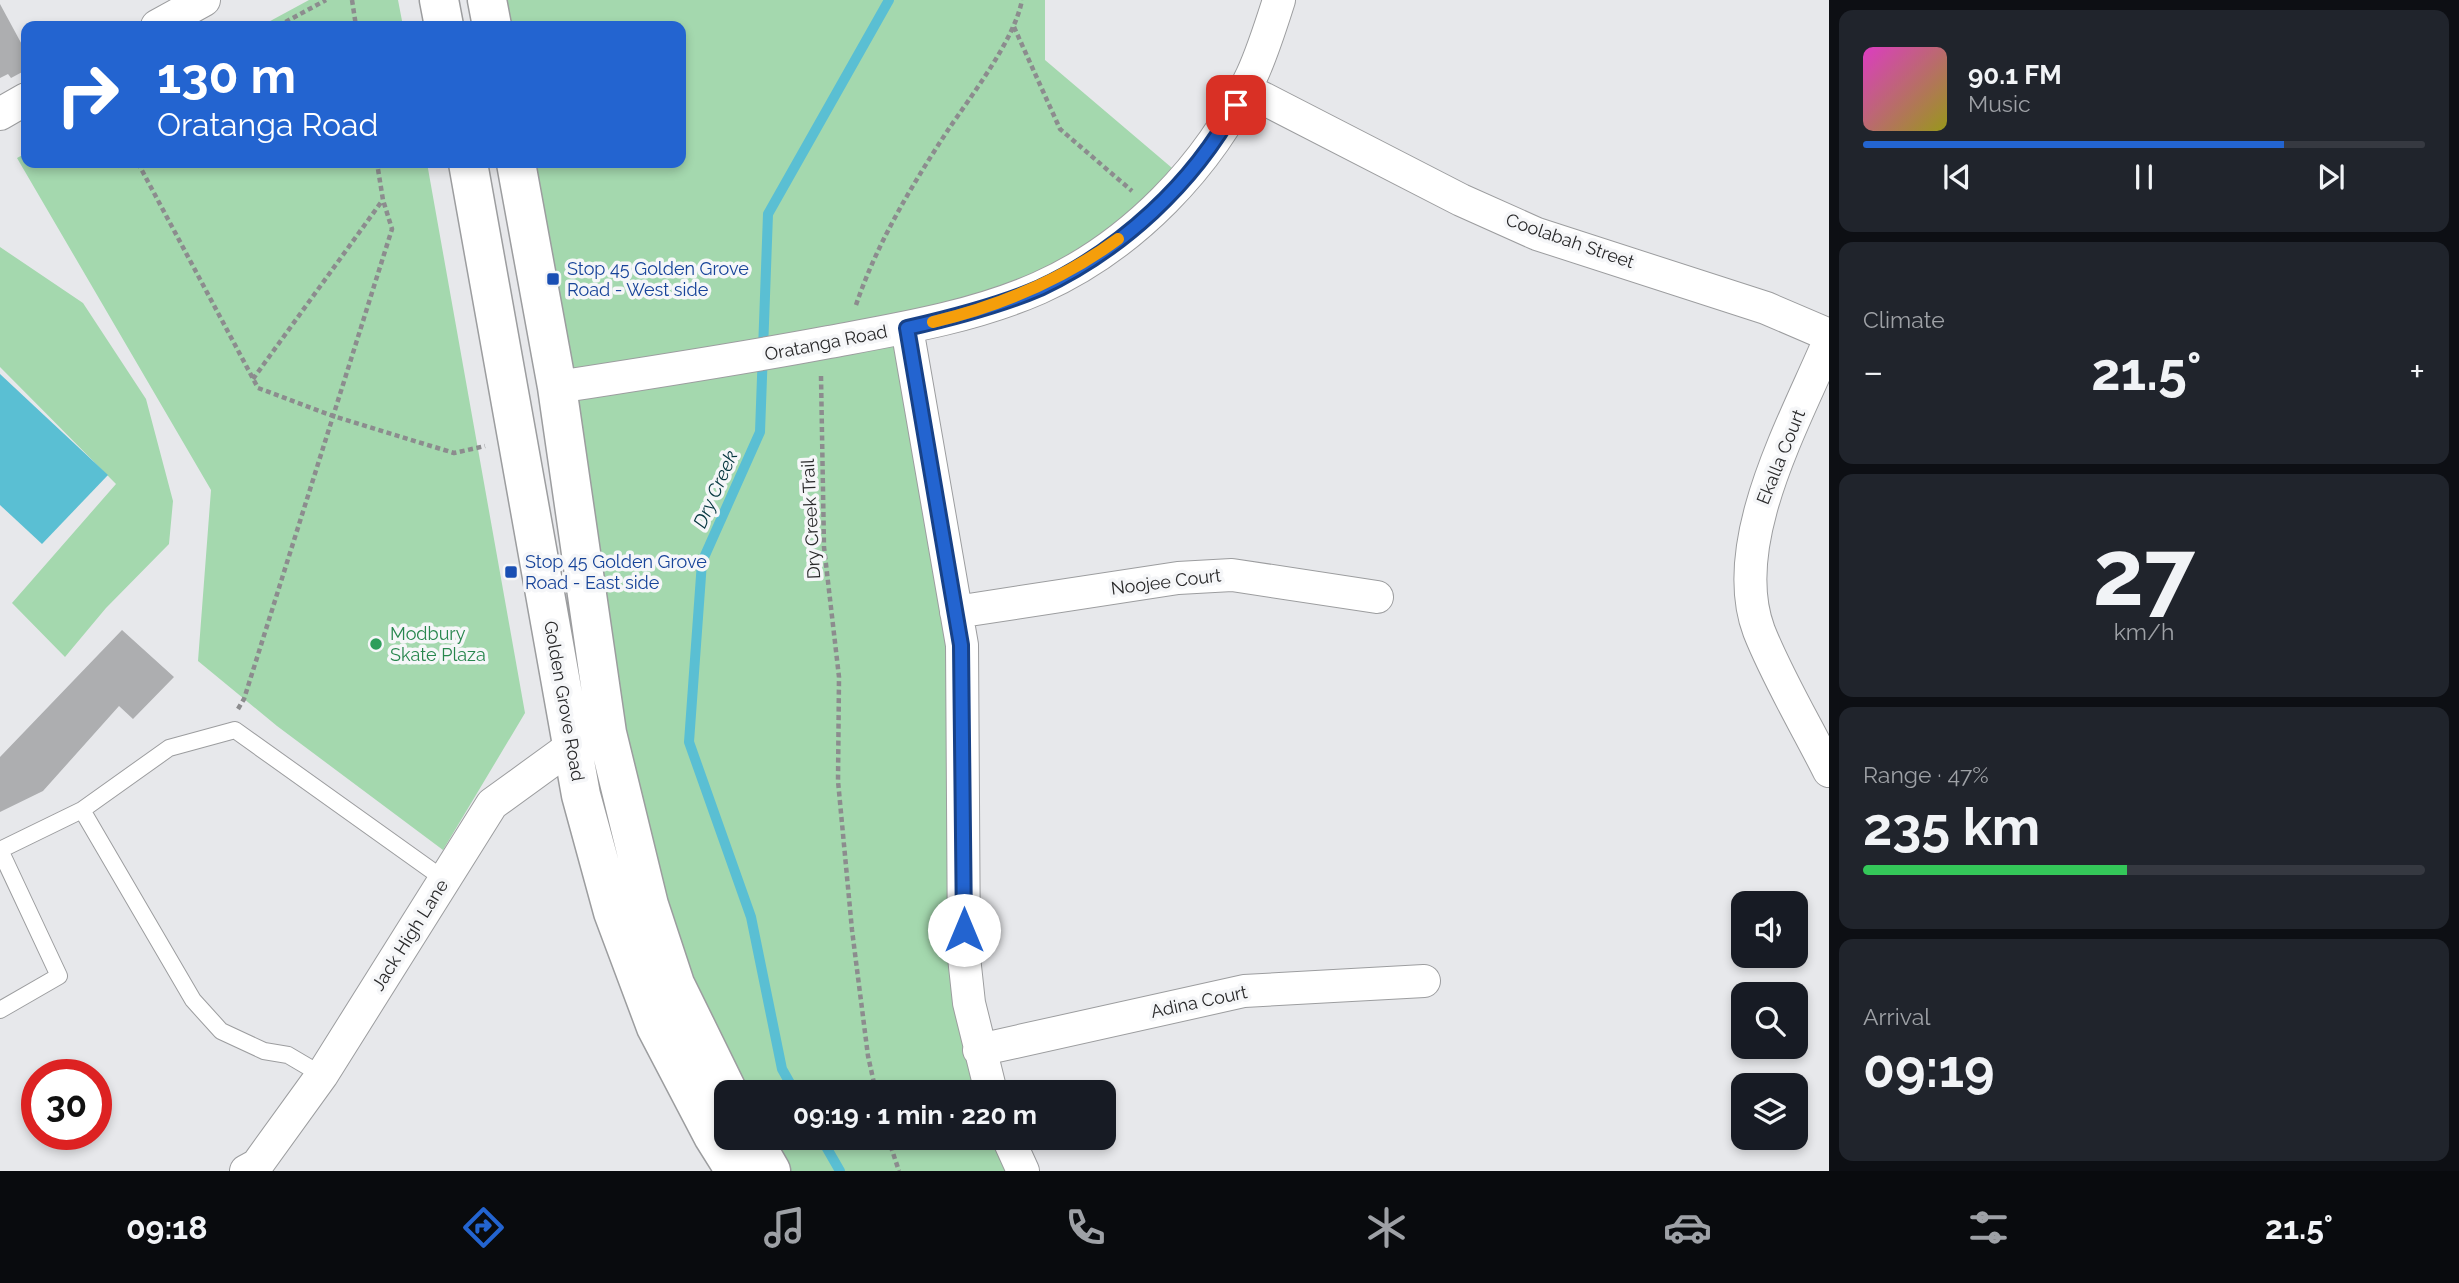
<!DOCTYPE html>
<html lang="en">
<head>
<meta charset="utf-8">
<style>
  :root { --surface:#171b24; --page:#20242c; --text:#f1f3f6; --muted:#9ea1a6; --line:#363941; --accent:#2364d0 }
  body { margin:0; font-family:Raleway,sans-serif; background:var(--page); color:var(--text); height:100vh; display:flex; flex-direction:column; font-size:26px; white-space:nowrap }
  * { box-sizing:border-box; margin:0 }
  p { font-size:23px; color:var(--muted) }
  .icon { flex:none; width:38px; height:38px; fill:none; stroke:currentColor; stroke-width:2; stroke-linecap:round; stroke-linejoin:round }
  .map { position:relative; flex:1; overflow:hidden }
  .panel { display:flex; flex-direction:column; gap:10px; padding:10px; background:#0d0f14; width:630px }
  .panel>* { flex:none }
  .top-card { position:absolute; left:21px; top:21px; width:665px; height:147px; border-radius:14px; box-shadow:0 4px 10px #0003; background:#2364d0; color:#fff; overflow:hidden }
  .tools { position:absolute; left:1731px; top:891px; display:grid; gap:14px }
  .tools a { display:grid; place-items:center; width:77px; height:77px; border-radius:14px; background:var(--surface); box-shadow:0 4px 10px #0003; font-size:35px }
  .speed { position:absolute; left:21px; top:1059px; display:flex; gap:14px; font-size:35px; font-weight:700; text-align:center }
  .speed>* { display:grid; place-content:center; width:91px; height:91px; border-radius:50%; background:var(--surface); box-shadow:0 4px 10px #0003; line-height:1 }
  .speed .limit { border:10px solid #d22; background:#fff; color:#111 }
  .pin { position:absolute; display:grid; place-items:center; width:60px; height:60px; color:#fff; margin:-30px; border-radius:14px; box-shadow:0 4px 10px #0006 }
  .me { position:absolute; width:77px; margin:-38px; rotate:0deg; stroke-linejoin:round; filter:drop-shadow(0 0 5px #0008) }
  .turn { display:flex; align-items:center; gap:24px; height:147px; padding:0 21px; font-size:32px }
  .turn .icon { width:91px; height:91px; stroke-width:2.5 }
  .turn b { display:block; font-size:49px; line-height:60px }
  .big { font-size:52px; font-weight:700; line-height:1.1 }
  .panel .widget { flex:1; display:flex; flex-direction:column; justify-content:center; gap:10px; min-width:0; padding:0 24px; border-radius:14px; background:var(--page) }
  .panel .dial { align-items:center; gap:0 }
  .dial b { font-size:91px; line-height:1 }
  .song { display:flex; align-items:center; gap:21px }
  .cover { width:84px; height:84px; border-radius:10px; background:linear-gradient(135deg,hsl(310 70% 55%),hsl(60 70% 35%)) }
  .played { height:7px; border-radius:4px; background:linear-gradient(90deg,var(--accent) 75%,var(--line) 75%) }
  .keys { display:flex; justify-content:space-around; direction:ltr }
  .heat { display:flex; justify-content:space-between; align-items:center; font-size:38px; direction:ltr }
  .charge { height:10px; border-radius:5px; background:linear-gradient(90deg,#34c759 47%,var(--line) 0) }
  .trip { position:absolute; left:714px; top:1080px; width:402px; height:70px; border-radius:14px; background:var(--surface); box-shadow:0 4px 10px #0003; font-weight:700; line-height:70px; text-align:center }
  .menu { display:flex; height:112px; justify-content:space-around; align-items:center; background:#090b0e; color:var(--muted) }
  .menu .icon { width:49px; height:49px }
  .menu .active { color:var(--accent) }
  .menu b { font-size:32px; color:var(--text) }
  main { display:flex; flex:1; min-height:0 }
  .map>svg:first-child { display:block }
  .green { fill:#a4d8ae }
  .water { fill:#5abfd3 }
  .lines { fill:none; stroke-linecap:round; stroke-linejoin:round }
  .stream { stroke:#5abfd3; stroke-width:10 }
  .building { fill:#adaeb0 }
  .lane-casing { stroke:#9c9d9f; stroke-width:18 }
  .street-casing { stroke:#9c9d9f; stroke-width:34 }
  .secondary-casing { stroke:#9c9d9f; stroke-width:41 }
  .path { stroke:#8c8c8e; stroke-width:4.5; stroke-dasharray:5 3.5; stroke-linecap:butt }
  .lane { stroke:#fff; stroke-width:16 }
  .street { stroke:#fff; stroke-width:32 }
  .secondary { stroke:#fff; stroke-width:38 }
  .route-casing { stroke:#174187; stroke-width:18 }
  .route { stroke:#2364d0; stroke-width:12 }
  .slow { stroke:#f59e0b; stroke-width:12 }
  .transit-dot { fill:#1a4fb4; stroke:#f5f6f8; stroke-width:2.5 }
  .leisure-dot { fill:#2e9e5b; stroke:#f5f6f8; stroke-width:2.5 }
  .labels { text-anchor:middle; stroke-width:7; stroke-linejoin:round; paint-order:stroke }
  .street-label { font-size:18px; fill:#29292a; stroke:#f5f6f8 }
  .transit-label { font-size:18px; fill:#164399; stroke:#f5f6f8; text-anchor:start }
  .leisure-label { font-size:18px; fill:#27864d; stroke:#f5f6f8; text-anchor:start }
  .water-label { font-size:19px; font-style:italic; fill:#04353e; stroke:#f5f6f8 }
</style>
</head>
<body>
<main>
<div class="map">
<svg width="1829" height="1171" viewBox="0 0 1829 1171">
  <rect width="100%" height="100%" fill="#e7e8eb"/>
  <path class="green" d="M309,0H398L403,26H261Z
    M487,0H1045V60L1185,179L1085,263L908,328L962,645L964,957L991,1092H728L649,905L516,163H681V26H492Z
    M26,153V163H427L525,713L443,850L277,726L198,661L211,490L17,158Z
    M0,247L83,303L146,399L173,501L169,544L106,608L65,657L12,603L116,484L0,367Z
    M752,1138H1008L1023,1171H771Z"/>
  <path class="water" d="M0,374L108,475L42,544L0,505Z"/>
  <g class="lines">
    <path class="stream" d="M795,1092L782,1069L751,917L689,742L702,562L760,432L768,214L889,0
      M821,1138L840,1171"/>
  </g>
  <path class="building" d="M0,4L26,52V70L11,78L8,74L0,78Z
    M122,630L174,677L133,719L119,706L43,791L0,812V757Z"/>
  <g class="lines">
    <g class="lane-casing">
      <path id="lane" d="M82,810L193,1000L221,1031L264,1051L288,1055L322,1075
        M0,850L82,810L169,748L235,730L445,880
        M0,850L59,976L0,1010"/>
    </g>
    <g class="street-casing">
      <path id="street" d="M157,26L204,0
        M1245,89L1461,200L1537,234L1766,308L1829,335
        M0,114L26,99
        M907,328L962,645L964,957L969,1003L991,1092
        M1829,341C1795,422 1726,543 1759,631C1778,679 1806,725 1829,771
        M557,387C648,373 739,359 829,342C899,329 973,317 1039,288C1131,247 1210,166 1252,75C1263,51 1271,25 1279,0
        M956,612L1178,578L1232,575L1377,597
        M979,1050L1244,991L1424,981
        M1008,1138L1023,1171
        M246,1171L257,1165L322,1075L492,804L572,746L592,739"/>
    </g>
    <g class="secondary-casing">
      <path id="secondary" d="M439,0L444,26
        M487,0L492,26
        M468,163L581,795L613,912L656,1027L713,1136L735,1171
        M516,163L557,387L607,733L649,905L675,984L728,1092
        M752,1138L771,1171"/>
    </g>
    <path class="path" d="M352,0L356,26
      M278,26L326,0
      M1014,27L1060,129L1132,191
      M138,163L258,388L333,416L454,453L485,446
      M856,305C877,243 912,185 948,130C971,96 1015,39 1022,0
      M821,376L824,547L839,677L838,781L852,930L868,1056L876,1092
      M253,379L382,201
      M238,709L244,699L392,229L383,200L377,163
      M888,1138L899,1171"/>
    <use href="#lane" class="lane"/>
    <use href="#street" class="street"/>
    <use href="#secondary" class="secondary"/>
  </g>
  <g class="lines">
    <g class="route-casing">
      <path id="route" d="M964,930L961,645L907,328C951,318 999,306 1040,288C1121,250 1193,184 1236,105"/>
    </g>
    <use href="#route" class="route"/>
    <path class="slow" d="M933,322C1000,306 1062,280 1118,239"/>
  </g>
  <g class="transit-dot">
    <rect x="546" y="272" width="14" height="14" rx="3.5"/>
    <rect x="504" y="565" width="14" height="14" rx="3.5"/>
  </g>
  <circle class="leisure-dot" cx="376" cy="644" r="7"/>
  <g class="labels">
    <g class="street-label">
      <text transform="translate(1570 241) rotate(19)" y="6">Coolabah Street</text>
      <text transform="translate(826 343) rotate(-11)" y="6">Oratanga Road</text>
      <text transform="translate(1781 457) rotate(-68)" y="6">Ekalla Court</text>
      <text transform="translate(811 519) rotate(-93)" y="6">Dry Creek Trail</text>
      <text transform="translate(1166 582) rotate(-7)" y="6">Noojee Court</text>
      <text transform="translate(564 701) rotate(80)" y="6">Golden Grove Road</text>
      <text transform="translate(410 935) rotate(-58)" y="6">Jack High Lane</text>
      <text transform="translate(1199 1002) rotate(-12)" y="6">Adina Court</text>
    </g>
    <g class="transit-label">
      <text x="567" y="275">Stop 45 Golden Grove<tspan x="567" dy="21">Road - West side</tspan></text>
      <text x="525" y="568">Stop 45 Golden Grove<tspan x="525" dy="21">Road - East side</tspan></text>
    </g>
    <g class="leisure-label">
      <text x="390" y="640">Modbury<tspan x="390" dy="21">Skate Plaza</tspan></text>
    </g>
    <g class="water-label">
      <text transform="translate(715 489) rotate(-66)" y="7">Dry Creek</text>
    </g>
  </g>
</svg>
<div class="tools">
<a><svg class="icon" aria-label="sound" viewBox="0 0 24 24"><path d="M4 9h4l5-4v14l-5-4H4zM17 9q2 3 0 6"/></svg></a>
<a><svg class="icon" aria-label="search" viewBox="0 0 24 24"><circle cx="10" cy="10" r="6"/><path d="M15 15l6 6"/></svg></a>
<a><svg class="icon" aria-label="layers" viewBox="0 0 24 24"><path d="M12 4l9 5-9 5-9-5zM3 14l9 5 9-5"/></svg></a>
</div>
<div class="speed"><div class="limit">30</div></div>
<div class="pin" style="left:1236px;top:105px;background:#d93025"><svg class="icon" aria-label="arrive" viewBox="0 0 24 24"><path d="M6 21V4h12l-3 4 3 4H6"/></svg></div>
<svg class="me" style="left:964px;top:930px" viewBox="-20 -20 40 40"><circle r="19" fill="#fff"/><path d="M0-13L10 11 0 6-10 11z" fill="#2364d0"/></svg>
<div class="trip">09:19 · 1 min · 220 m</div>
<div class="top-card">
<div class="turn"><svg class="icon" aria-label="right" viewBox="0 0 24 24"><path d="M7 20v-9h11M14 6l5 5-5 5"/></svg><div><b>130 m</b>Oratanga Road</div></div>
</div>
</div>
<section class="panel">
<div class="widget">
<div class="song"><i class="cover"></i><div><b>90.1 FM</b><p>Music</p></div></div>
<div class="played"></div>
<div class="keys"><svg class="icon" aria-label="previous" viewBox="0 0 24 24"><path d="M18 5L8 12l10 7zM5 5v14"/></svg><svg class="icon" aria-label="pause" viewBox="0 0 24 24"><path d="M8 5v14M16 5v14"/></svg><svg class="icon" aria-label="next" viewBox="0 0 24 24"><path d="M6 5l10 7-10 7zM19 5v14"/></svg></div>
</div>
<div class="widget"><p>Climate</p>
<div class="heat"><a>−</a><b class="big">21.5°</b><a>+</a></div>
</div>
<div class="widget dial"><b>27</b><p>km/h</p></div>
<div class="widget"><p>Range · 47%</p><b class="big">235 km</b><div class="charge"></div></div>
<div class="widget"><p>Arrival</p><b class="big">09:19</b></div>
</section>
</main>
<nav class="menu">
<b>09:18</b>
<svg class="icon active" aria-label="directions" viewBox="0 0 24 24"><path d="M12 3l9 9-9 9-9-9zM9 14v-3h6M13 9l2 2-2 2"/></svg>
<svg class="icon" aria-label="music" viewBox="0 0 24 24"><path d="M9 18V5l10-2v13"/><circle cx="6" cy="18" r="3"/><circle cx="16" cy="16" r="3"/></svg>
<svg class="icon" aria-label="phone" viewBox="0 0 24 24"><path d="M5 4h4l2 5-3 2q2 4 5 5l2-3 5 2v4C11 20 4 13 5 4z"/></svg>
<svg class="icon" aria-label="climate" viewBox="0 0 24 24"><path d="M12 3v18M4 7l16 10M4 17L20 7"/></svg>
<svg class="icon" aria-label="car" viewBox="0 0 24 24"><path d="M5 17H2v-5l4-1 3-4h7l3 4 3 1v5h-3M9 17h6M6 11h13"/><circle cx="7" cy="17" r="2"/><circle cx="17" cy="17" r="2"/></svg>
<svg class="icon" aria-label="filters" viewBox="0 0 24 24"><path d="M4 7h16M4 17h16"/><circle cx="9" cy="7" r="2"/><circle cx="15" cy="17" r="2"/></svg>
<b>21.5°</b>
</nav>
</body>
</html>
